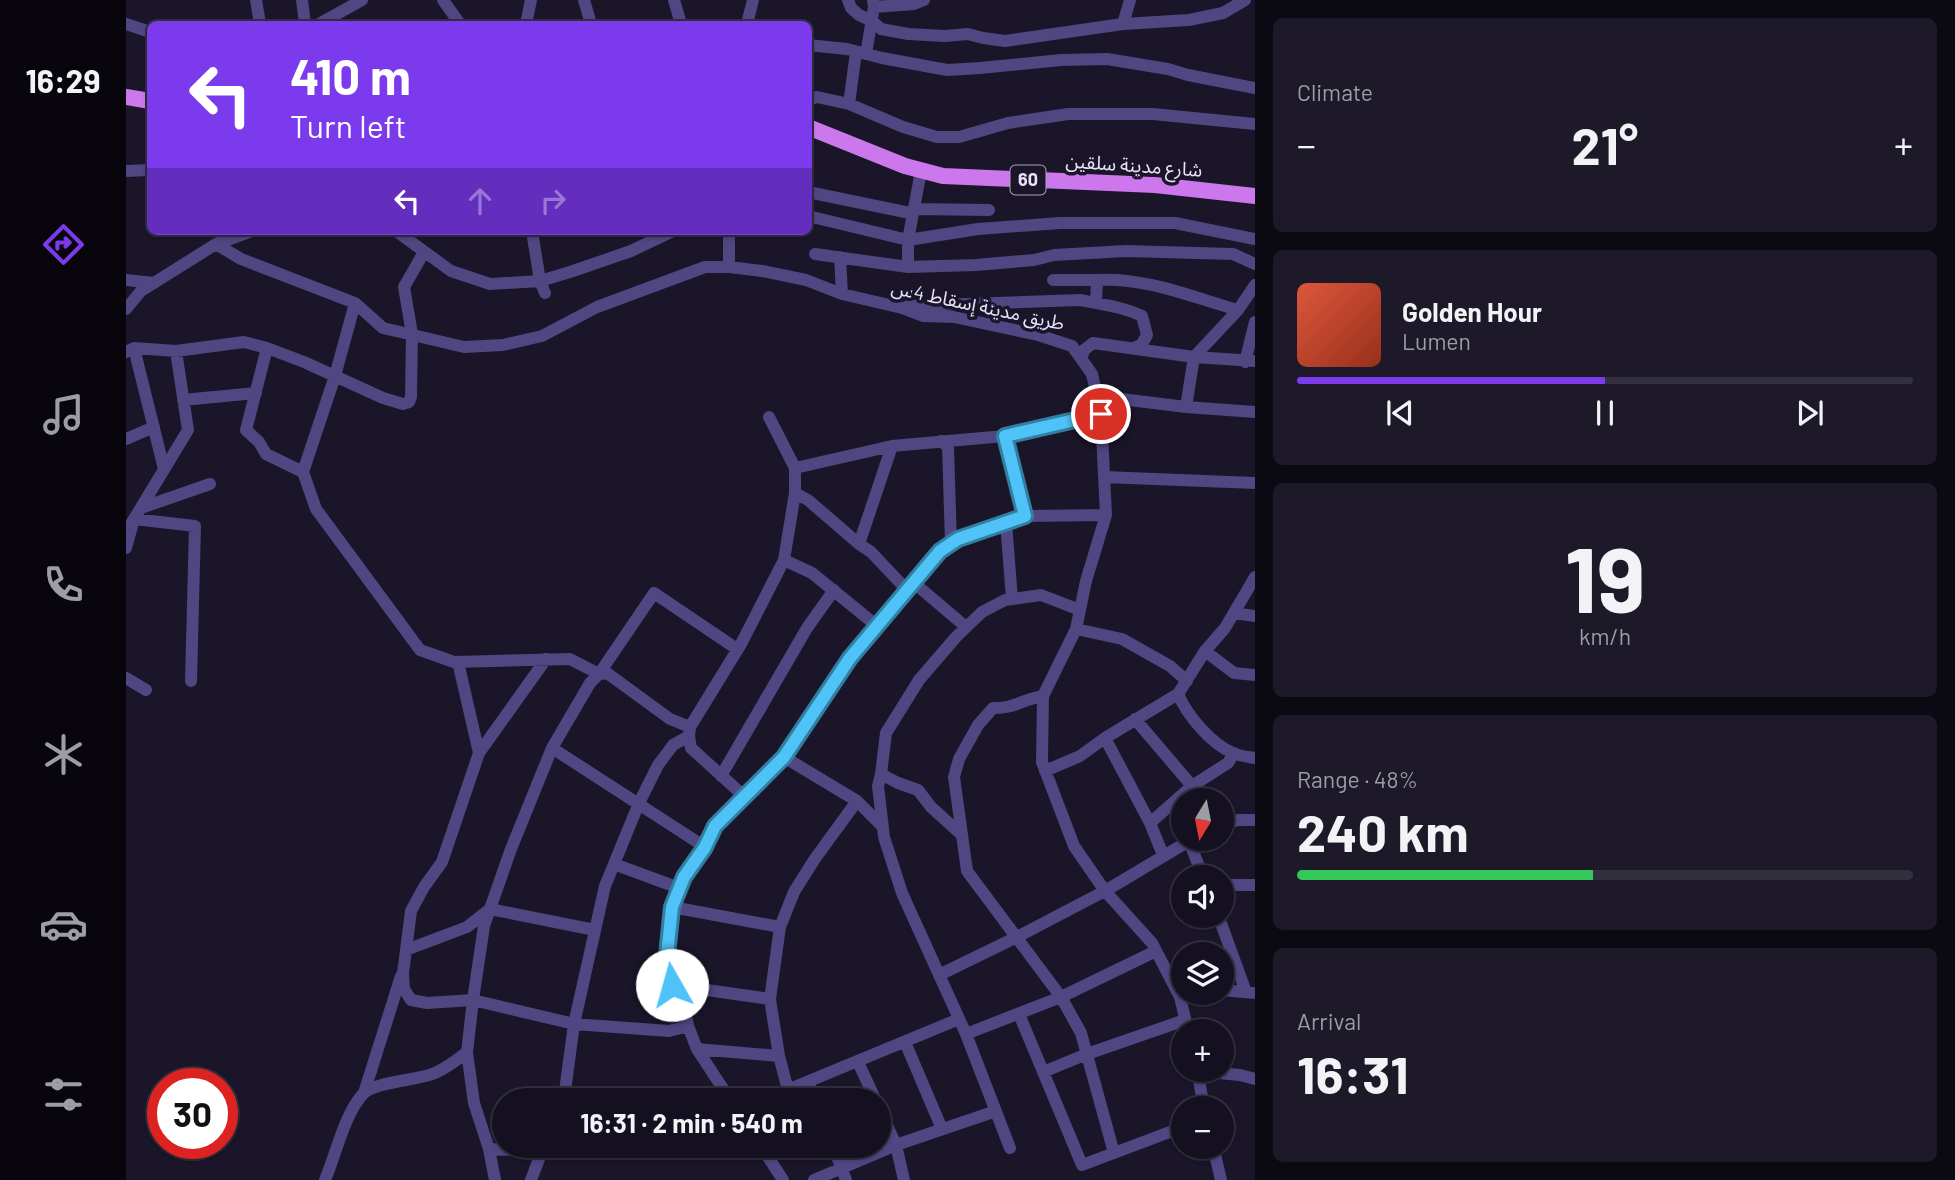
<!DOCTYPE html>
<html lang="en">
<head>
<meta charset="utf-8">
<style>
  :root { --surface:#14101f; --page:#1d1928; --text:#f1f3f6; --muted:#9d9da4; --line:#33303d; --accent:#7c3aed }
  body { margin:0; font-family:Barlow,"Noto Sans Arabic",sans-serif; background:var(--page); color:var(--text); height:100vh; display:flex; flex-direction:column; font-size:26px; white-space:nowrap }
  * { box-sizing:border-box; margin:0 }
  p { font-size:23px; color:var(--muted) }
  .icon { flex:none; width:38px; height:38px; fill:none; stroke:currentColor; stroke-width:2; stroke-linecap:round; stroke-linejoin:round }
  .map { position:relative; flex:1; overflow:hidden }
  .sheet { display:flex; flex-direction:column; gap:18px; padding:18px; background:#0b0911; width:700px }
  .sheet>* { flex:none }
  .hud { position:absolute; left:21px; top:21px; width:665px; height:214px; border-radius:10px; box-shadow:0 2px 5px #0004,0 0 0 2px var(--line); background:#7c3aed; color:#fff; overflow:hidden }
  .needle { width:46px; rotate:190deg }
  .fabs { position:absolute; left:1045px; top:788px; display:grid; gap:14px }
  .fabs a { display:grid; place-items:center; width:63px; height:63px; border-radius:50%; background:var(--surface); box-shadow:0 2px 5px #0004,0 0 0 2px var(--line); font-size:35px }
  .speed { position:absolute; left:21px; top:1068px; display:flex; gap:14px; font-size:35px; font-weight:700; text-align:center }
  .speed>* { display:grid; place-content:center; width:91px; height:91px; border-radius:50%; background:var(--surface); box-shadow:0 2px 5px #0004,0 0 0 2px var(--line); line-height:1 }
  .speed .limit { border:10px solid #d22; background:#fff; color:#111 }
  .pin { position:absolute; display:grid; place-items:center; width:60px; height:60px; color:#fff; margin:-30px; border:4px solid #fff; border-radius:50%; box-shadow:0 2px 7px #0007 }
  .me { position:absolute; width:77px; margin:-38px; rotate:353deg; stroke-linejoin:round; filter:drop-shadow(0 0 5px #0008) }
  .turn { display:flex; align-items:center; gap:24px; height:147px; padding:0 28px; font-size:32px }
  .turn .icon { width:91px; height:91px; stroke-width:2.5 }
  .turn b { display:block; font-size:49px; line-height:60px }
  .lanes { display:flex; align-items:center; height:66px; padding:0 28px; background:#0003; justify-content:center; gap:35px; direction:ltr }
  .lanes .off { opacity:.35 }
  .big { font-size:52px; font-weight:700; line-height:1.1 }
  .sheet .card { flex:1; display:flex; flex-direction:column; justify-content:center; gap:10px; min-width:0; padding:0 24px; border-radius:10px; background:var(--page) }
  .sheet .dial { align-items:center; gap:0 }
  .dial b { font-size:91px; line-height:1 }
  .song { display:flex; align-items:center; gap:21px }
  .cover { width:84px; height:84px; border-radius:10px; background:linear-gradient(135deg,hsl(10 70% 55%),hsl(10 70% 35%)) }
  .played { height:7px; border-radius:4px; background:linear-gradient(90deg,var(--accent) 50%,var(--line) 50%) }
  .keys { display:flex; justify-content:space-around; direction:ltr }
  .heat { display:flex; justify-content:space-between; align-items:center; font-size:38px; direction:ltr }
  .charge { height:10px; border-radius:5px; background:linear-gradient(90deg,#34c759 48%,var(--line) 0) }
  .trip { position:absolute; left:366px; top:1088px; width:399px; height:70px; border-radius:35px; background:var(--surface); box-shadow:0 2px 5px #0004,0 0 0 2px var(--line); font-weight:700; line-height:70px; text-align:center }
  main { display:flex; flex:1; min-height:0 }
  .menu { display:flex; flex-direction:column; width:126px; justify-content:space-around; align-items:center; background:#08060c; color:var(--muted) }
  .menu .icon { width:49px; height:49px }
  .menu .active { color:var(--accent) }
  .menu b { font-size:32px; color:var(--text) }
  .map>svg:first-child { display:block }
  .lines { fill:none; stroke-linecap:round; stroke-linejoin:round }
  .minor { stroke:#4f4682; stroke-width:12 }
  .major { stroke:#cd77ec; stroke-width:16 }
  .route-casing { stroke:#337fa1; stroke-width:18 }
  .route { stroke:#4fc3f7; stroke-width:12 }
  .labels { text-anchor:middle; stroke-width:7; stroke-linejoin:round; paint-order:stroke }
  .shield { fill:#1a1529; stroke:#aaa4bc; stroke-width:2 }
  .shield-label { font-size:18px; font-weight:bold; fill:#e7e1fb }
  .street-label { font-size:19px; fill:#e7e1fb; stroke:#1a1529 }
</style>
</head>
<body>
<main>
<nav class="menu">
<b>16:29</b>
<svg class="icon active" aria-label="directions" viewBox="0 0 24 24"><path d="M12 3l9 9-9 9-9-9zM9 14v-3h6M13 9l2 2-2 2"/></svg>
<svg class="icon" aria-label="music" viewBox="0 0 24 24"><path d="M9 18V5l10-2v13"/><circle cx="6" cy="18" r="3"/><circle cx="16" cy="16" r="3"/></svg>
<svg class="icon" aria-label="phone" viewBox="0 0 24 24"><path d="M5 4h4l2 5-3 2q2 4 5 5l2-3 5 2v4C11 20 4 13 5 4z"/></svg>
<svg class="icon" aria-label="climate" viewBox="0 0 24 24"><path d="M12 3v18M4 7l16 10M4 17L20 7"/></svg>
<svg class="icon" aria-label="car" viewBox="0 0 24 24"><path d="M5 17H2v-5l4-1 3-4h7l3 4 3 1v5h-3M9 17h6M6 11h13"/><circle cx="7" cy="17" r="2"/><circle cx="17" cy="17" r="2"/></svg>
<svg class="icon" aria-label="filters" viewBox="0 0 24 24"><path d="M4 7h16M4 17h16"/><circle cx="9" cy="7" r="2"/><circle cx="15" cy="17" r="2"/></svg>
</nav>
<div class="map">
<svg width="1129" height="1180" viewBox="0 0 1129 1180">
  <rect width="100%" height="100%" fill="#1a1529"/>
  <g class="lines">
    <path class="minor" d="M130,0L134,24
      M176,0L179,24
      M317,0L334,24
      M458,0L465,24
      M548,0L555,24
      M722,0L725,8L733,15L746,21L755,29L782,34L819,36L842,34L857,38L879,41L997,24L1063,20L1097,13L1119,0
      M748,7L788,4L798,0
      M0,24L24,32
      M193,24L236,0
      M400,24L405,0
      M621,24L627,0
      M997,24L1004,0
      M682,45L721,49L756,58L821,70L854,68L935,60L981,59L1042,69L1062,75L1129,88
      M740,54L748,7L747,0
      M682,100L691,97L723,104L777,127L811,137H833L882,123L942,114H1027L1129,124
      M723,104L730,52
      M0,171L24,170
      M682,192L784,213L788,209L863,210
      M682,216L782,240L852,229L934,223H1049L1129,239
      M270,231L325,271L364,284L414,281L444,272L505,251L547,231
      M406,231L414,281L419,293
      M603,231V267
      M90,244L115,259L229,303L257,328L338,347L377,345L416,336L471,307L579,267H603L636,271L680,280L716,294L776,308L797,316L828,317L912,335L946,346L966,374L975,414L980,515L960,581L950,629L917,696L916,762L948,846L979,891L1026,943L1054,997L1062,1031
      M689,254L782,267L850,265L908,260L928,255L1000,251L1107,254L1129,264
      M714,257L716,294
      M782,267V240L795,171
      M0,280L28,283
      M927,280H971
      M229,303L209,376L177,472L190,509L294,650L328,662L444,659L473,674L528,593L611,649
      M970,303L971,280C1019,277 1066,297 1112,310
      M778,308L782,306L954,300C975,304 997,307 1016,316L1021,335L1016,344L1008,348
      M0,309L15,291L90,244L126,231
      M8,348L38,469
      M141,348L120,430L133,442L140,454L177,472
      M0,352L8,348L50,351L118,342L141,348L178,362L257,398L277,404L283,402L285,397L286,334L278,287L298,252
      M956,357L958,350L967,343L1068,357L1129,361
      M1119,362L1129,322
      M971,396L1060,407L1129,412
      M57,400L130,393
      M1060,407L1068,357L1112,310L1129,285
      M879,436L899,516
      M0,439L28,427
      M815,441L822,447L825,543
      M669,468L766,446L879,436L975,414
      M978,477L1129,483
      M669,493L682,500L733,544L745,552L780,589
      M15,508L84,484
      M880,523L886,599
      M0,532L8,519L69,526L65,681
      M733,544L766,446
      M0,548L8,519L62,430L50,351
      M658,560L686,573L751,626
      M787,582L840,627
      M1108,613L1129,616
      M950,629L996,639L1044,666L1061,681
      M1079,651L1108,673L1129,675
      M420,659L353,753L316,862L298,887L285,911L277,973L278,989L285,1000L301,1003L347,1000L448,1024L543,1031L562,1026
      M332,662L353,753
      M0,678L20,690
      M1052,694C1061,715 1085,744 1107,753C1114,756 1122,757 1129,758
      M917,696C898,699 887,709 867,708L852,725L833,759L828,777L841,871L935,997L955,1033L988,1153L1057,1127
      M1009,719L1066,786
      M979,738L1024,823L1037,855
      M426,748L579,847
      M658,757L731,801L756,826
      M919,771L954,756L979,738L1052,694L1079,651L1099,628L1129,577
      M755,774L772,783L792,790L805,807L836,835
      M595,776L681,628L708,590
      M619,797L565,748L563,736L564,727L615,644L658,560L669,493V468L643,417
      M1024,823L1066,786L1102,763L1108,753
      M1096,825L1112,820H1129
      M1063,841L1077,877
      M488,864L553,888
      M1096,885H1129
      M546,907L654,927
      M1092,915L1120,992
      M280,950L341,927L364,909L469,930
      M813,975L891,937L979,891L1068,838
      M546,985L644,999
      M1096,990L1129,993
      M893,1014L956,1165L988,1153
      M840,1034L935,997L1030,951
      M779,1042L816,1129
      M571,1049L653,1056
      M732,1062L750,1101
      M1071,1069L1078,1108
      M1071,1071L1114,1075L1129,1079
      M917,1072L961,1054L1059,1020
      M682,1082L690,1101
      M662,1090L653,1056L644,999L654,927L668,892L688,860L731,801
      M238,1093L275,976
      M436,1101L439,1091L448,1024L479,886L513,803L532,765L547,745L563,736
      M605,1101L571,1049L562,1026L559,1010L546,985L541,955L546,907L553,888L558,877L579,847L589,826L658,757L724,658L814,551L832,539L899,516L980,515
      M635,1101L833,1019
      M752,1106L770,1145L778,1180
      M397,1146L389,1150L363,1149L348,1103L341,1052L347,1000L358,926L385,849L426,748L464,683L473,674L481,673L544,719L564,727
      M635,1146L657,1180
      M707,1146L720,1180
      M1087,1146L1095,1180
      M884,1148L840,1034L776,893L758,837L752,786L755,774L760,733L793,680L830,637L856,612L879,600L915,595L954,610
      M363,1149L369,1180
      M199,1180C210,1154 218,1116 236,1095C248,1081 291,1081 309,1073C320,1068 331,1060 341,1052
      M405,1180L418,1146
      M688,1180L770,1145L870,1111"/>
    <path class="major" d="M0,97L24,101
      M682,127L779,166L817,176L1029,185L1129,196"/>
  </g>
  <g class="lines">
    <g class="route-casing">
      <path id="route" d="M546,985L541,955L546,907L558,877L579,847L589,826L658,757L724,658L814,551L832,539L899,516L879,436L975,414"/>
    </g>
    <use href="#route" class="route"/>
  </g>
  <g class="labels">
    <rect class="shield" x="884.5" y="165.5" width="35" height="29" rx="5"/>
    <g class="shield-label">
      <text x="902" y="186">60</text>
    </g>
    <g class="street-label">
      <text transform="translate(1008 165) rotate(4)" y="7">شارع مدينة سلقين</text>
      <text transform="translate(852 305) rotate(12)" y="7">طريق مدينة إسقاط 4س</text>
    </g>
  </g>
</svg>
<div class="fabs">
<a><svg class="needle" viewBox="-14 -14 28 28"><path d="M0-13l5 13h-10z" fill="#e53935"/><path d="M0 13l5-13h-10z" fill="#9d9da4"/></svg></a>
<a><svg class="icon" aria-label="sound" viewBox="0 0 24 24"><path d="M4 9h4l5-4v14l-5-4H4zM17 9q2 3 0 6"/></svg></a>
<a><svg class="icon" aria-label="layers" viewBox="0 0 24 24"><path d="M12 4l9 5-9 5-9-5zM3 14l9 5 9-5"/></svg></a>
<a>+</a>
<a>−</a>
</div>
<div class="speed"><div class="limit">30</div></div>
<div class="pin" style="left:975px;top:414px;background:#d93025"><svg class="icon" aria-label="arrive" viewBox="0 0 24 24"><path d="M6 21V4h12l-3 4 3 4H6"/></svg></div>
<svg class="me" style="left:546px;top:985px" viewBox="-20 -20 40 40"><circle r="19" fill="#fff"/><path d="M0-13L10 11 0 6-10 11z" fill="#4fc3f7"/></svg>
<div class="trip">16:31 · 2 min · 540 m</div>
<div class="hud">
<div class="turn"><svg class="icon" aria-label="left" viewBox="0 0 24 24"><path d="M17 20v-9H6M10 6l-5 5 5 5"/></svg><div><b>410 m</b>Turn left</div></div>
<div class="lanes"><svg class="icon" aria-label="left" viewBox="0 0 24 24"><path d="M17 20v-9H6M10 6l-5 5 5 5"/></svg><svg class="icon off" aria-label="ahead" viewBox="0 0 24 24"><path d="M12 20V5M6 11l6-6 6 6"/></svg><svg class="icon off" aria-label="right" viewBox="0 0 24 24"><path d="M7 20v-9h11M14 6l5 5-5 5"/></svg></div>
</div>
</div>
<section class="sheet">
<div class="card"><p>Climate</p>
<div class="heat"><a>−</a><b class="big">21°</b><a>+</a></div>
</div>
<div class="card">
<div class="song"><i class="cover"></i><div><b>Golden Hour</b><p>Lumen</p></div></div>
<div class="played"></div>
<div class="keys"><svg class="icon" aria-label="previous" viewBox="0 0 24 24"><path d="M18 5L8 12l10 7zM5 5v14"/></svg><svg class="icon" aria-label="pause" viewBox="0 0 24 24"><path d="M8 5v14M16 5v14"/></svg><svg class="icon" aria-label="next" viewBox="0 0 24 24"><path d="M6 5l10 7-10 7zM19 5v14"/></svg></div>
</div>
<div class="card dial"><b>19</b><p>km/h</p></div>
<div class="card"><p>Range · 48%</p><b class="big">240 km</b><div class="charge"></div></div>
<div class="card"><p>Arrival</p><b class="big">16:31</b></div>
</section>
</main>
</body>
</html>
